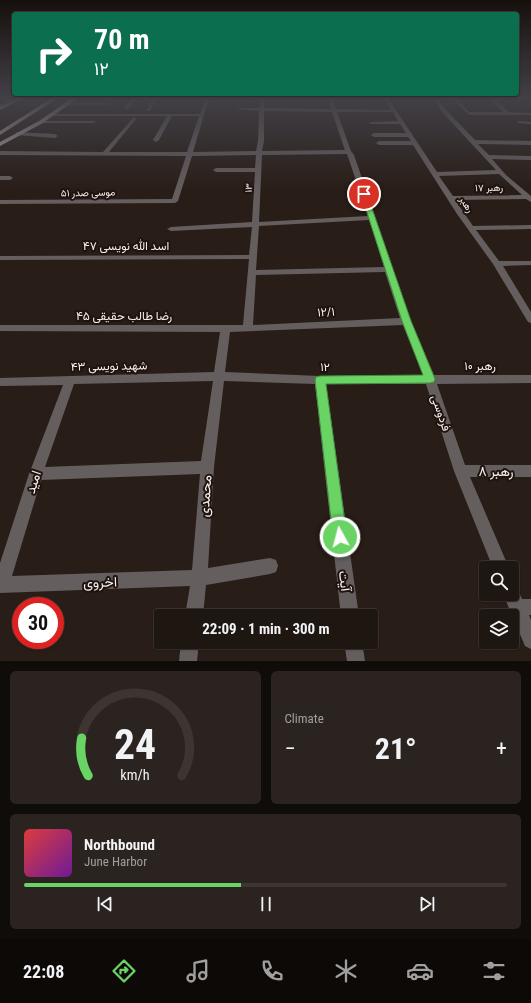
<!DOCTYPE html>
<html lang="en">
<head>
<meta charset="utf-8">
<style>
  :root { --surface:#1e1611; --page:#2b231f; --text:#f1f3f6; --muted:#a19f9f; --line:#3c3531; --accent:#69d464 }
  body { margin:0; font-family:"Roboto Condensed",Vazirmatn,sans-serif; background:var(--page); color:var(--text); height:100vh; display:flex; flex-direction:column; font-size:15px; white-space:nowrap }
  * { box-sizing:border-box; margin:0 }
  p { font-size:13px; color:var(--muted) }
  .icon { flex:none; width:22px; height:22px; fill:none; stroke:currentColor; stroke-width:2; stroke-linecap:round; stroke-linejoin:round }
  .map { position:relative; height:661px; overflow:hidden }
  .sheet { display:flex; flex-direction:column; gap:10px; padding:10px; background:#100c09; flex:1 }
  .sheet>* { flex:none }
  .banner { position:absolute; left:12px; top:12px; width:507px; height:84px; border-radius:4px; box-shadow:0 1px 3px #0004,0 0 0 1px var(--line); background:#0b6e4f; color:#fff; overflow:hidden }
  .fabs { position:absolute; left:479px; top:561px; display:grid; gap:8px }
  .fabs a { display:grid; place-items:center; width:40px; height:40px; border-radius:4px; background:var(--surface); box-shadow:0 1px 3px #0004,0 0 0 1px var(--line); font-size:20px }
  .speed { position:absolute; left:12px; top:597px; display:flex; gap:8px; font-size:20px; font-weight:700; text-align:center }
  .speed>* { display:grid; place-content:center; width:52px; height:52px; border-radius:50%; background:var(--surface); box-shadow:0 1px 3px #0004,0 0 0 1px var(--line); line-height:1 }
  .speed .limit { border:6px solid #d22; background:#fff; color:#111 }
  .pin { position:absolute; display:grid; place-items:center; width:34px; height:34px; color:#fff; margin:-17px; border:2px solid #fff; border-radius:50%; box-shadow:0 1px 4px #0007 }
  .me { position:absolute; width:44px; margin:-22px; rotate:353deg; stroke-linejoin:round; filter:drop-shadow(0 0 3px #0008) }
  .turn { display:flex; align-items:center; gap:14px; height:84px; padding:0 16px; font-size:18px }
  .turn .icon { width:52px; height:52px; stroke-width:2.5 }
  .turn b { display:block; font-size:28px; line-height:34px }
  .big { font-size:30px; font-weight:700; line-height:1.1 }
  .sheet .tile { flex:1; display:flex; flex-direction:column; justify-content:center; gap:6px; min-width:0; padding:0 14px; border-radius:6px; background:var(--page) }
  .sheet .dial { align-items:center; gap:0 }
  .dial svg { height:104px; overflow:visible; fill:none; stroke:var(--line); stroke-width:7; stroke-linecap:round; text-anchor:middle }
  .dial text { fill:var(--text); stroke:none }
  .song { display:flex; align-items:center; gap:12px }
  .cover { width:48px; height:48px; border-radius:6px; background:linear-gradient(135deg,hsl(0 70% 55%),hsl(280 70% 35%)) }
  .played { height:4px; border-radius:2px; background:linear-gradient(90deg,var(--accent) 45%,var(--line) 45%) }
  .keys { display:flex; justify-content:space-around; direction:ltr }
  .heat { display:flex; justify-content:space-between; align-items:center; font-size:22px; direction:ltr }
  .sheet .tiles { flex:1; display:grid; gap:10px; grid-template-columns:1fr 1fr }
  .tile:last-child { grid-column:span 2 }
  .trip { position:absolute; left:154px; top:609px; width:224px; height:40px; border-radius:4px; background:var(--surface); box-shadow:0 1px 3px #0004,0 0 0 1px var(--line); font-weight:700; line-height:40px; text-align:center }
  .tabs { display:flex; height:64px; justify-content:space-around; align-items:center; background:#0c0907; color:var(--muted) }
  .tabs .icon { width:28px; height:28px }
  .tabs .active { color:var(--accent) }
  .tabs b { font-size:18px; color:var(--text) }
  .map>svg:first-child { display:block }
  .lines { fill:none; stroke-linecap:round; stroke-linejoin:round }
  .river { fill:#00081f; fill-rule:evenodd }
  .street { fill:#655e5f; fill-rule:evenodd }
  .primary { fill:#ab9d9f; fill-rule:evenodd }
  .rail { stroke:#a09692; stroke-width:1.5; stroke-dasharray:2.5 2.5; stroke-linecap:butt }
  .route { fill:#69d464; stroke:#448a41 }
  .labels { text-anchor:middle; stroke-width:4; stroke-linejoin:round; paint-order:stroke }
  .far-street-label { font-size:10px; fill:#f8f0ed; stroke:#1e130e }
  .street-label { font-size:12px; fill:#f8f0ed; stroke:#1e130e }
  .near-street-label { font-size:14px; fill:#f8f0ed; stroke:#1e130e }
</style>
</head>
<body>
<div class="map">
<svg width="531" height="661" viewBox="0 0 531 661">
  <rect width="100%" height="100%" fill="#281d17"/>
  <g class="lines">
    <path class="river" d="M0,98H7L0,102Z"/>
    <path class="street" d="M132,98H137L128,109H124Z
      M153,98H157L150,111H146Z
      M205,98H209L193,152L256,151L258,141L259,111L237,109L239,108H260V98H264V108L331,109L328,98H332L336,109L391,110L384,98H388L437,172L496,170L442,112L433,98H437L446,110L475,140L531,141V145L478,144L489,155L531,156V160L492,159L506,175L531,196V202L526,199L455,200L473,226L531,225V229L476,230L499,261H531V265L503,266L531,312V323L528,322L493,264L457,214L413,145H379L376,143L379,141H411L408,137H374L371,135L374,133H406L400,124H371L369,123L371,122L398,121L393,112H337L351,151L354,155L411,321L434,375H531V383L437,384L465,465H531V477H470L509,568H493L454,471L426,384H326L359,616H341L315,384L224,381L214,467L208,568L270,558L276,560L278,566L276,572L270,574L206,585L203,616H185L190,586L0,593V563L29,474L63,385L0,386V378L214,372L220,332L0,331V325H243L249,259L0,260V256L249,255L252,227L171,231L167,229L171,227L252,222L255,172H216L213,170L216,168H255L256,155L192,156L178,201L175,203L0,204V200L172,199L186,156L0,155V151L103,152L134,117L136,119L109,152H187L199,116H172L159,140L156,142L153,140L167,116H52L50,115L52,114H200ZM264,111L332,112L345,150L262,151L264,141ZM347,154L368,216L259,222L262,155ZM499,174L522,195L453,196L439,176ZM369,220L384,267L256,270L259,226ZM385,272L400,318L253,325L256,275ZM403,325L423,375L320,376L225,372L230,332ZM213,381L201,461L45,467L74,384ZM200,474L192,570L12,576L41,480Z
      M452,98H457L469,112H503L489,98H494L509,112L531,113V115H469Z
      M69,103H108L110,104L108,105H67Z
      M41,121H94L96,122L94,123H39Z
      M519,121L531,122V124L517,123Z
      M18,132L55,134L58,136L55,138L16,135V133Z
      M0,176H10L13,178L10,180H0Z
      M512,586L517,588L522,599H531V615H529L531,620V649L525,646L503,594H512Z
      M181,642H199L197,661H179Z
      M344,642H362L365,661H347Z"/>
    <path class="primary" d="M17,98H23L0,110V107Z
      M52,98H58L0,135V131Z
      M72,98H78L43,123L0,146V142L39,121Z"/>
    <path class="rail" d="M0,105L13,98"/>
  </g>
  <linearGradient id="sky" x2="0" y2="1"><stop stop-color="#16100d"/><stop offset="0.51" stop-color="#424047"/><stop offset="1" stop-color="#424047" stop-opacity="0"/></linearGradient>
  <rect width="531" height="191" fill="url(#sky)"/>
  <path class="route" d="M364,192L367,194L411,321L435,379L434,382L430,383L326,384L347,537L345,542L340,544L335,542L333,537L315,380L316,377L320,376L423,375L402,321L361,194Z"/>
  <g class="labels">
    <g class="far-street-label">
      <text transform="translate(489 187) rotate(-1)" y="4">رهبر ۱۷</text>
      <text transform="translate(248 188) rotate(-88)" y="4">۱۳</text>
      <text transform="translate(88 192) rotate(-1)" y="4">موسی صدر ۵۱</text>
      <text transform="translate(467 204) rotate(57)" y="4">رهبر</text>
    </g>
    <g class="street-label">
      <text x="126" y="250">۴۷ اسد الله نویسی</text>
      <text transform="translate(326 312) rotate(-3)" y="4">۱۲/۱</text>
      <text x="124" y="320">۴۵ رضا طالب حقیقی</text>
      <text transform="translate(109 366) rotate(-1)" y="4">۴۳ شهید نویسی</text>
      <text x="480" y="370">رهبر ۱۰</text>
      <text x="325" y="371">۱۲</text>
      <text transform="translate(441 413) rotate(71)" y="4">فردوسی</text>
    </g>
    <g class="near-street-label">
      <text x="496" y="476">رهبر ۸</text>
      <text transform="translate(33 482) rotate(-72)" y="5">امید</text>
      <text transform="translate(205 496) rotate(-86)" y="5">محمدی</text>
      <text transform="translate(345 581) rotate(83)" y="5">آیت</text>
      <text transform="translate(100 582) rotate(-2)" y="5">اخروی</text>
    </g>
  </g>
</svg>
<div class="fabs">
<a><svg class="icon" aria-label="search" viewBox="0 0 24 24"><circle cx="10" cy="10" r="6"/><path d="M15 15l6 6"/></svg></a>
<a><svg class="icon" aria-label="layers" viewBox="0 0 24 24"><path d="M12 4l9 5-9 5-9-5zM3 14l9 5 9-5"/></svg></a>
</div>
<div class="speed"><div class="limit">30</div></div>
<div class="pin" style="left:364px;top:194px;background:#d93025"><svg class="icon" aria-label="arrive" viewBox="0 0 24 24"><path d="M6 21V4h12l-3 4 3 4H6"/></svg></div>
<svg class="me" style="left:340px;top:537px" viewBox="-20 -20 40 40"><circle r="17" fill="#69d464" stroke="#fff" stroke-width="3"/><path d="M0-11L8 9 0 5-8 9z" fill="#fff"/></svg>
<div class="trip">22:09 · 1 min · 300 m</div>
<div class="banner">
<div class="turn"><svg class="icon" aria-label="right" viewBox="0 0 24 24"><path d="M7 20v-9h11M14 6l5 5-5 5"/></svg><div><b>70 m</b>۱۲</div></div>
</div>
</div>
<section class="sheet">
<div class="tiles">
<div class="tile dial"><svg viewBox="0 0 100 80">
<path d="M14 69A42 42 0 1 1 86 69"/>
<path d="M14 69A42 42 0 0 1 9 40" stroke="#69d464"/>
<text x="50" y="56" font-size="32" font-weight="700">24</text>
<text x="50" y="72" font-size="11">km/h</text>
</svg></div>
<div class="tile"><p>Climate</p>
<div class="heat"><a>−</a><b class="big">21°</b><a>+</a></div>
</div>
<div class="tile">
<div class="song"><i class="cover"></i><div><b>Northbound</b><p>June Harbor</p></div></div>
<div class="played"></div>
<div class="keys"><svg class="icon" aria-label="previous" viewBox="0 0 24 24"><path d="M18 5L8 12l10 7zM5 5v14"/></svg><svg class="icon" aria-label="pause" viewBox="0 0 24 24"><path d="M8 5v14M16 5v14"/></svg><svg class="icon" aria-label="next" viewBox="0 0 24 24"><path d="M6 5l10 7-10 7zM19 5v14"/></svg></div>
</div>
</div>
</section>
<nav class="tabs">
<b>22:08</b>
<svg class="icon active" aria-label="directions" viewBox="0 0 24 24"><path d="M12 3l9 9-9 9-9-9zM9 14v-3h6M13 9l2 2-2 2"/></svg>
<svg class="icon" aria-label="music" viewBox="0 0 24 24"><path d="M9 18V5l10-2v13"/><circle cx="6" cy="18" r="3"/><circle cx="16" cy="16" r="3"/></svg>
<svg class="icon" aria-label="phone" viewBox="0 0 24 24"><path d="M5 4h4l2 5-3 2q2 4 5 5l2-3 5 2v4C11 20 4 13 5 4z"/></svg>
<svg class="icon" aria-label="climate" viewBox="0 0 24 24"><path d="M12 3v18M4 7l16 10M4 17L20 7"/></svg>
<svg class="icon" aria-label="car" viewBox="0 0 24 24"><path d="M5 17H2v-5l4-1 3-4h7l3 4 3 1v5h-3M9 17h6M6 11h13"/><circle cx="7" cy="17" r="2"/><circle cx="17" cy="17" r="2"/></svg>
<svg class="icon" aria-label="filters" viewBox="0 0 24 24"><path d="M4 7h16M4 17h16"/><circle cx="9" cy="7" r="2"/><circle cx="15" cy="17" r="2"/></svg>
</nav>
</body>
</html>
